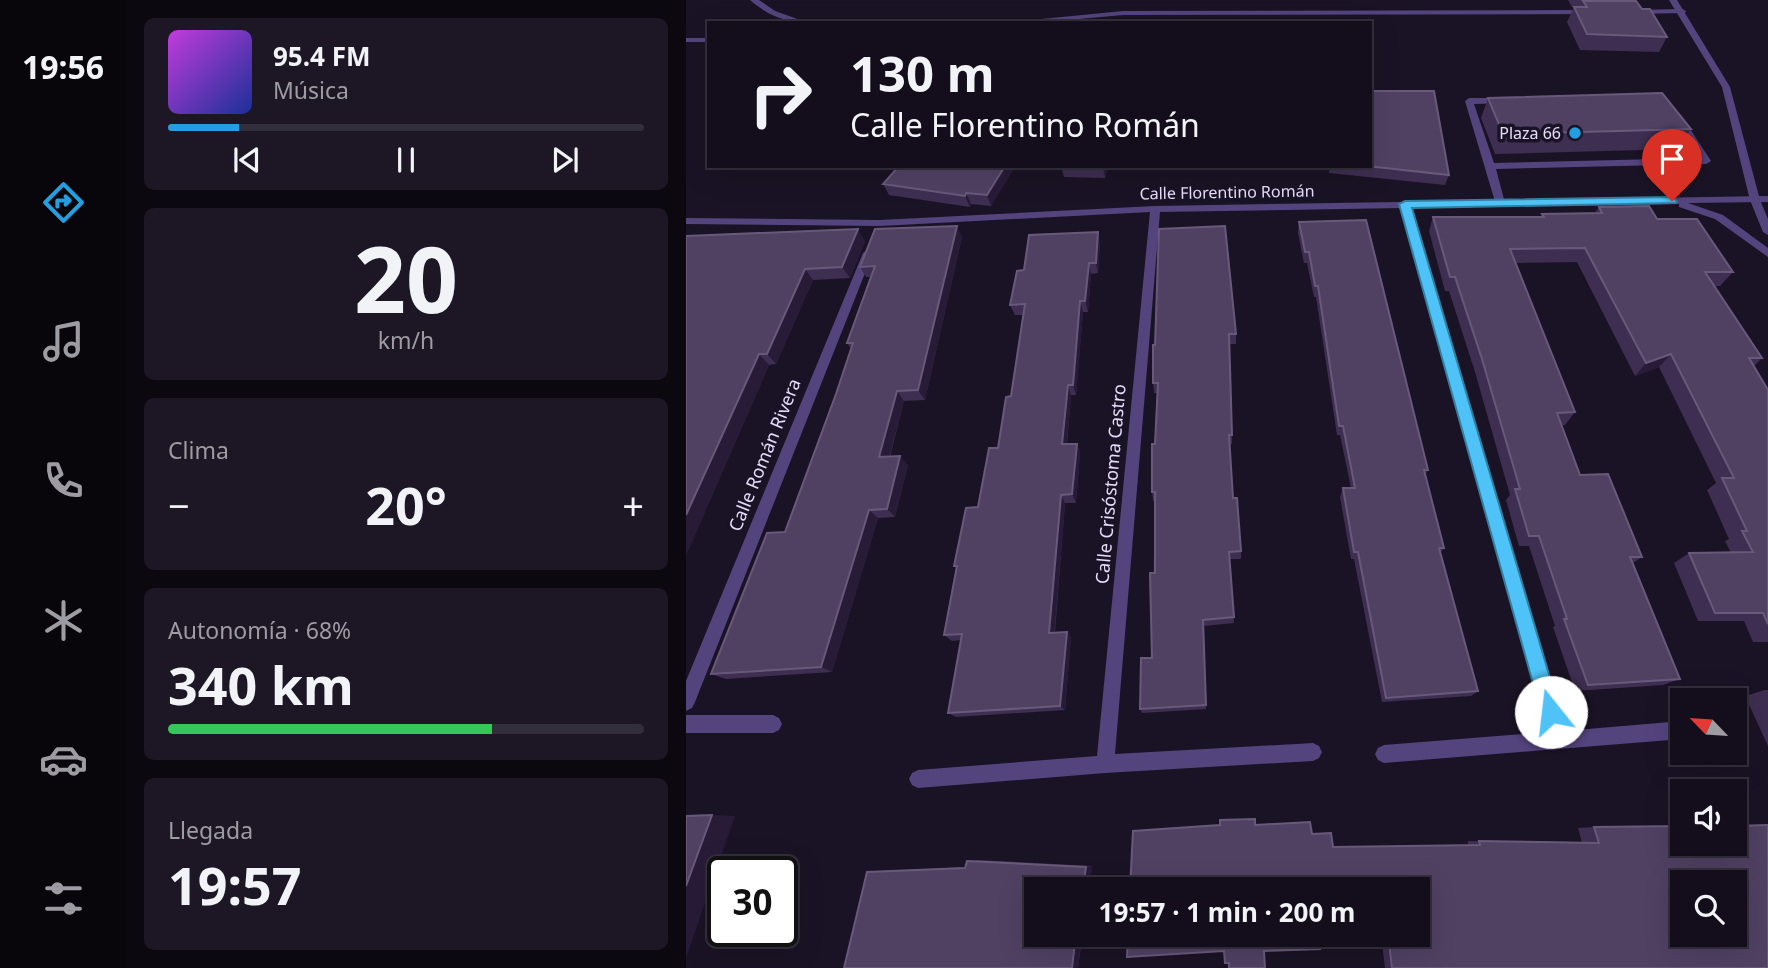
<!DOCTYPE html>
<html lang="es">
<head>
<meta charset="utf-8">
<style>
  :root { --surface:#140e1c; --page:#1d1725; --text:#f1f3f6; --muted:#9d9ca3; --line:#332e3b; --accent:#229fe0 }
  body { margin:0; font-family:"Noto Sans",sans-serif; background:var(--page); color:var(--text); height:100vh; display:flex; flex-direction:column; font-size:26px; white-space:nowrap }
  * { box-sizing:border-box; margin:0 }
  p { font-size:23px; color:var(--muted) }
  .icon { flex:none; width:38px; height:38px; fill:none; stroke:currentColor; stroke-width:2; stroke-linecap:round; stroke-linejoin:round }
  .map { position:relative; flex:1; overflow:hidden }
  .drawer { display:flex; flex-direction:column; gap:18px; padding:18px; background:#0b080f; width:560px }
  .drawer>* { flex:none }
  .guide { position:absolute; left:21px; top:21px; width:665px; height:147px; border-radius:0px; box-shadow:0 7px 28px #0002,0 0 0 2px var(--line); background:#140e1c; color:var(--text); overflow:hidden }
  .needle { width:46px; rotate:295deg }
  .buttons { position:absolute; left:984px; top:688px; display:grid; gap:14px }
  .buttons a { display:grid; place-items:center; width:77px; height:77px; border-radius:0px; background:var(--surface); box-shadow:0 7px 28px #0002,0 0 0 2px var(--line); font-size:35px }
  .speed { position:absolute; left:21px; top:856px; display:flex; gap:14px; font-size:35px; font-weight:700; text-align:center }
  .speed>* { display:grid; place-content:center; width:91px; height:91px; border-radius:50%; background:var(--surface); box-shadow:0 7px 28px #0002,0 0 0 2px var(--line); line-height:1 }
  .speed .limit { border:4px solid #111; border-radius:10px; background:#fff; color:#111 }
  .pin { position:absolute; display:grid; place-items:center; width:60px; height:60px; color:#fff; margin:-72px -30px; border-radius:50% 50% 50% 0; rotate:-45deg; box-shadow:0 0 7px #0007 }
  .pin .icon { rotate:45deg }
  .me { position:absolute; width:77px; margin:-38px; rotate:344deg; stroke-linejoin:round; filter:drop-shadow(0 0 5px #0008) }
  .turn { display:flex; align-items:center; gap:24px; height:147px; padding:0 28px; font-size:32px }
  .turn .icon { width:91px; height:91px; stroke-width:2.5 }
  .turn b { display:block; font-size:49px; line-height:60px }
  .big { font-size:52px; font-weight:700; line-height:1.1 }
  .drawer .card { flex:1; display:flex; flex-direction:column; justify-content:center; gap:10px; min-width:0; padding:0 24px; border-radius:10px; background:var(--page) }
  .drawer .dial { align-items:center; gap:0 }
  .dial b { font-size:91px; line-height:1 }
  .song { display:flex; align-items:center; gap:21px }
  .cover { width:84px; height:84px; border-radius:10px; background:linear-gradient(135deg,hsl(290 70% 55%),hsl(230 70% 35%)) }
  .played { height:7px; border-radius:4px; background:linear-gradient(90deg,var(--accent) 15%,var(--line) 15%) }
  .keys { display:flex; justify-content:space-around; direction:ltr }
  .heat { display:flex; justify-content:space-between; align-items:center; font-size:38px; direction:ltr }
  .charge { height:10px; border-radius:5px; background:linear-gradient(90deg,#34c759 68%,var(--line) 0) }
  .trip { position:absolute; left:338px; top:877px; width:406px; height:70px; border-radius:0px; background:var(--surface); box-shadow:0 7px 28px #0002,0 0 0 2px var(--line); font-weight:700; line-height:70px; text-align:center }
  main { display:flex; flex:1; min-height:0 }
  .menu { display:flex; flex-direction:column; width:126px; justify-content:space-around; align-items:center; background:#08060b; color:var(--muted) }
  .menu .icon { width:49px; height:49px }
  .menu .active { color:var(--accent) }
  .menu b { font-size:32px; color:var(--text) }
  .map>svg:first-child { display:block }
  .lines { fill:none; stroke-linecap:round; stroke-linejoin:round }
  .service { fill:#54447e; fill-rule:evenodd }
  .minor { fill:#54447e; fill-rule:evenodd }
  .tertiary { fill:#54447e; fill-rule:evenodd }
  .wall { fill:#3e2e51 }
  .shaded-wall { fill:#281b38 }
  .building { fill:#504163; stroke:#68597b; stroke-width:2; fill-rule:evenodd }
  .route { fill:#4fc3f7; stroke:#337fa1; stroke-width:2 }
  .poi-dot { fill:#229fe0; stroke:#1a1325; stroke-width:2.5 }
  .labels { text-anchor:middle; stroke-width:7; stroke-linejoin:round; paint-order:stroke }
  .far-poi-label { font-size:16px; fill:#e7dcfa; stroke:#1a1325; text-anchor:end }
  .far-street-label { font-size:16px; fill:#e7dcfa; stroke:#1a1325 }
  .street-label { font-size:18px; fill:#e7dcfa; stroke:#1a1325 }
</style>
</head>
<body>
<main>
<nav class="menu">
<b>19:56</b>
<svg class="icon active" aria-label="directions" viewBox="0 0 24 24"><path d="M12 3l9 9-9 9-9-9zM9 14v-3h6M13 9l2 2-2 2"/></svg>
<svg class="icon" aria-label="music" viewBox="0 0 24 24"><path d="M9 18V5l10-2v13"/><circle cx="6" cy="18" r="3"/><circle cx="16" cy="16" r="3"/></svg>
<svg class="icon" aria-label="phone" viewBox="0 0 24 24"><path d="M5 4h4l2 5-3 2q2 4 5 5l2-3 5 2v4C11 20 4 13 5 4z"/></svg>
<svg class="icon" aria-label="climate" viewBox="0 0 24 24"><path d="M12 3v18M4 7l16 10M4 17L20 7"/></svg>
<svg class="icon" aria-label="car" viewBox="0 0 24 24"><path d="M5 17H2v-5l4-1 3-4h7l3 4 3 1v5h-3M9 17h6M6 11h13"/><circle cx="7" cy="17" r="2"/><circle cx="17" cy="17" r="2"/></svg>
<svg class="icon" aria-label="filters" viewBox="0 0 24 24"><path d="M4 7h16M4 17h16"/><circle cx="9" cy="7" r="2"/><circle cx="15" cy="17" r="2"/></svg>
</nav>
<section class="drawer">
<div class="card">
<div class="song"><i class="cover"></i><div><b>95.4 FM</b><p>Música</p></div></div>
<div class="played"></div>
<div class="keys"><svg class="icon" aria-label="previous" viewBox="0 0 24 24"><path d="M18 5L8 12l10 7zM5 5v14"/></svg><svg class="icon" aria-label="pause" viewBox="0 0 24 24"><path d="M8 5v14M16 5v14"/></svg><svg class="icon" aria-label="next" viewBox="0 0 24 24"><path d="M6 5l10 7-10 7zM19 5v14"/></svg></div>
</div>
<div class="card dial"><b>20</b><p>km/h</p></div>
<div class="card"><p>Clima</p>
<div class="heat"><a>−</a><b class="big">20°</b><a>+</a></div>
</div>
<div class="card"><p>Autonomía · 68%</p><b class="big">340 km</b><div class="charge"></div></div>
<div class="card"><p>Llegada</p><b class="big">19:57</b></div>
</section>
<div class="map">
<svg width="1082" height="968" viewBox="0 0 1082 968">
  <rect width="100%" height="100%" fill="#1a1325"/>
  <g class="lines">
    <path class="service" d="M819,98L822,99V103L788,104L808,163L1014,158L988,117L992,114L995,115L1025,161L1020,164L810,169L819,203L818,205H810L779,101L783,98Z"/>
    <path class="minor" d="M64,0H73L89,11L123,23C100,23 81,15 64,0Z
      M996,9L1000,11L999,13L948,14L944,12L948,10Z
      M903,10H906V14L437,15L349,23H316L437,11Z
      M0,38H23V42H0Z
      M1082,196V202L1002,203L1037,215L1082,248V257L1029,219L993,207V204L725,208L878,731L996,721V739L698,763L692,760L689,754L692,748L698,745L861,732L715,208L474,212L429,754L627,743L633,746L636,752L633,758L627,761L419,773L232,788L226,785L223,779L226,773L232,770L411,756L464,212L194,226L0,224V218L194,220L469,206Z
      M182,249L187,253L9,702L6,708L0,711V681L177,253Z
      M0,715H87L93,718L96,724L93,730L87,733H0Z"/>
    <path class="tertiary" d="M983,0H991L1044,87L1074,200L1082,219V235L1077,232L1064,200L1036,87Z"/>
  </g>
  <path class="wall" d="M882,0H940V1L956,9L981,37L973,52L894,50L881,22L888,7H895H886Z
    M802,98L1005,129L992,149L809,154L795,118Z
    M329,166L305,206L285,204L284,207L203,195L197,184Z
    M375,166H422L419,178L378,177Z
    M644,166H684L763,175L759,185L643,173Z
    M913,207L971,219L1047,272L1034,286H1028L1076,358L1068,366L1082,390V642H1067L1058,621H1012L988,563L1003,553H1045L1039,541L1043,539L1021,490L1030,483L973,367L949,376L891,262L830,263L889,412L879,425H875L894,475L956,557L947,563L994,679L977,685L889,691L867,627L869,626L843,546H833L820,500L824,495L789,372L763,291H759L743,231L747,217H855L856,214L909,213Z
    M613,222L742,470L739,475L758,548L755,552L792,691L785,696L696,702L668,559H665L654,497L657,488H665L654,435H651L630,297H628L621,263H618L612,233Z
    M473,229L550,334V344H543L546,435V444L544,445L547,498L555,551V559H543L548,623L518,626L520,709L456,713L454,709L466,658L469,500L467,501L466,492L471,393H468L467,383L469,345Z
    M0,236L179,241L164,278L127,280L90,364L83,365L0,555Z
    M276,237L239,400L218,401L204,457L222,465L209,517L192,518L146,672L40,679L25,674L99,532L150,394L165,349L161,343L185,277H180L174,267Z
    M414,243L412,273L405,274L402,312H397L390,395H385L381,444H391L394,453L390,503H379L369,632H381L385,637L379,710L270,717L262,713L275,640L266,641L258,635L270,568L268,566L292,507L312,448L325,396L337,315H329L324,305L338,270Z
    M1079,690H1082V746L1059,696Z
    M569,825L626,834L647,847L782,845V841L896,843L892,828L908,827L1082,968H699L695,934H732Z
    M292,860L406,866L392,968L181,872L279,867L281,861Z"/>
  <path class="shaded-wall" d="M319,166H329L305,206L301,195Z
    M417,166H422L419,178L417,167Z
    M280,193L285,204L284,207L279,196Z
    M271,226L276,237L239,400L232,390Z
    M172,229L179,241L164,278L156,267Z
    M412,232L414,243L412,273L410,263Z
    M403,263L405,274L402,312L399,301Z
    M119,269L127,280L90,364L81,354Z
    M394,301L397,312L390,395L387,385Z
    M73,354L83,365L0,555V515Z
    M985,354L973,367L949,376L960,363Z
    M382,385L385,395L380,453L376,444Z
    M211,391L218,401L201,466L193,457Z
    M391,444L394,453L390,503L386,494Z
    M214,456L222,465L209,517L201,509Z
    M375,495L379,503L368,638L363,633Z
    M183,510L192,518L146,672L135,667Z
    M381,632L385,637L379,710L374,706Z
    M26,815L49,816L0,958V886Z
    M406,866L403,889H397L400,867Z
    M390,934H396L392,968H386Z"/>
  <path class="building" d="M897,1H950L956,9H964L981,37L901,34L888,7H901Z
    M586,20L653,22V23H585Z
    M684,91H748L763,175L681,166H684Z
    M976,93L1005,129L817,134L802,98Z
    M213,166H319L301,195L280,193L279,196L197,184Z
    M963,206L971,219H1011L1047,272H1019L1076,358H1063L1082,390V624L1077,613H1029L1003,553L1067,552L1056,531H1061L1036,478H1048L985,354L960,363L899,248L824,249L889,412L871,413L894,475L922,474L956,557H944L994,679L902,685L878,619H881L853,536H843L829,489H834L796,359L769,277H764L747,217H858L856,214L916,213L913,207Z
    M680,220L742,470H738L758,548H753L792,691L700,698L672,552H668L657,488H669L657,426H653L632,286H629L623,252H619L613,222Z
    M271,226L232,390L211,391L193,457L214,456L201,509L183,510L135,667L25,674L81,533L99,532L150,394L167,343H161L189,266L174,267L189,229Z
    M539,226L550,334H543L546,435H543L547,498H551L555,551L543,552L548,617L517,620L520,705L454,709L455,658H466L464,573H469V492H466V444H469L472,383H467V345H469L473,229Z
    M172,229L156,267L119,269L81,354H73L0,515V236Z
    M412,232L410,263H403L399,301H394L387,385H382L376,444H391L386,494L375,495L363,633L381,632L374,706L262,713L276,634L258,635L271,566H268L280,508L292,507L303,448H312L320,397L325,396L339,304L324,305L331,271L338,270L343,235Z
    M26,815L0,886V816Z
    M569,819V825L624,822L626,834L645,833L647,847L794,845L793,841L913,843L908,827L996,826V844H1048V826L1082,825V968H706L702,934H732V889H444L447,831L534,825V820ZM996,882H1048V934H996Z
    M281,861L400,867L397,889H350V934H390L386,968H158L181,872L279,868Z
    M442,934H632L634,949L578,951L579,968H543V963H539L538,951L441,957Z"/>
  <path class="route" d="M986,197L991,201L990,203L726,208L874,712L872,719L865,722L858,719L855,712L713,204L719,201Z"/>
  <circle class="poi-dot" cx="889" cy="133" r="7"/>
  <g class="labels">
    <g class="far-poi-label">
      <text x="875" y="139">Plaza 66</text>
    </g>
    <g class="far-street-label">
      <text transform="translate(541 192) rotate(-1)" y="6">Calle Florentino Román</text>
    </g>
    <g class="street-label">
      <text transform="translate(79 455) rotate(-68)" y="6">Calle Román Rivera</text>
      <text transform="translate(425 484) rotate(-85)" y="6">Calle Crisóstoma Castro</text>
    </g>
  </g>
</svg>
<div class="buttons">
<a><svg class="needle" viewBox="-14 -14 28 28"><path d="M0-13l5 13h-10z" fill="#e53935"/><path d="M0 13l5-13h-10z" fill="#9d9ca3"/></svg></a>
<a><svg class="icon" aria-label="sound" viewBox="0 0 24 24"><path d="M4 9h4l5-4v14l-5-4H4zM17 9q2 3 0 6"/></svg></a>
<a><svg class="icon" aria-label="search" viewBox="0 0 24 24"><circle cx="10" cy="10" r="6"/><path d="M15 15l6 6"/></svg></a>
</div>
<div class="speed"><div class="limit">30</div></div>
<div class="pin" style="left:986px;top:201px;background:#d93025"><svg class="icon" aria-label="arrive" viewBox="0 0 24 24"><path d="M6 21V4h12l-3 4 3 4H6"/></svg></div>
<svg class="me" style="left:865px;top:712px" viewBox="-20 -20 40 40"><circle r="19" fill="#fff"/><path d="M0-13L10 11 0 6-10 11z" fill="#4fc3f7"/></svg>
<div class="trip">19:57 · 1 min · 200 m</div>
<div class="guide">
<div class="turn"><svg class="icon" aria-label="right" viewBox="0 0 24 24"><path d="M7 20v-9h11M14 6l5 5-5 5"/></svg><div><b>130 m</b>Calle Florentino Román</div></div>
</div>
</div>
</main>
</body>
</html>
